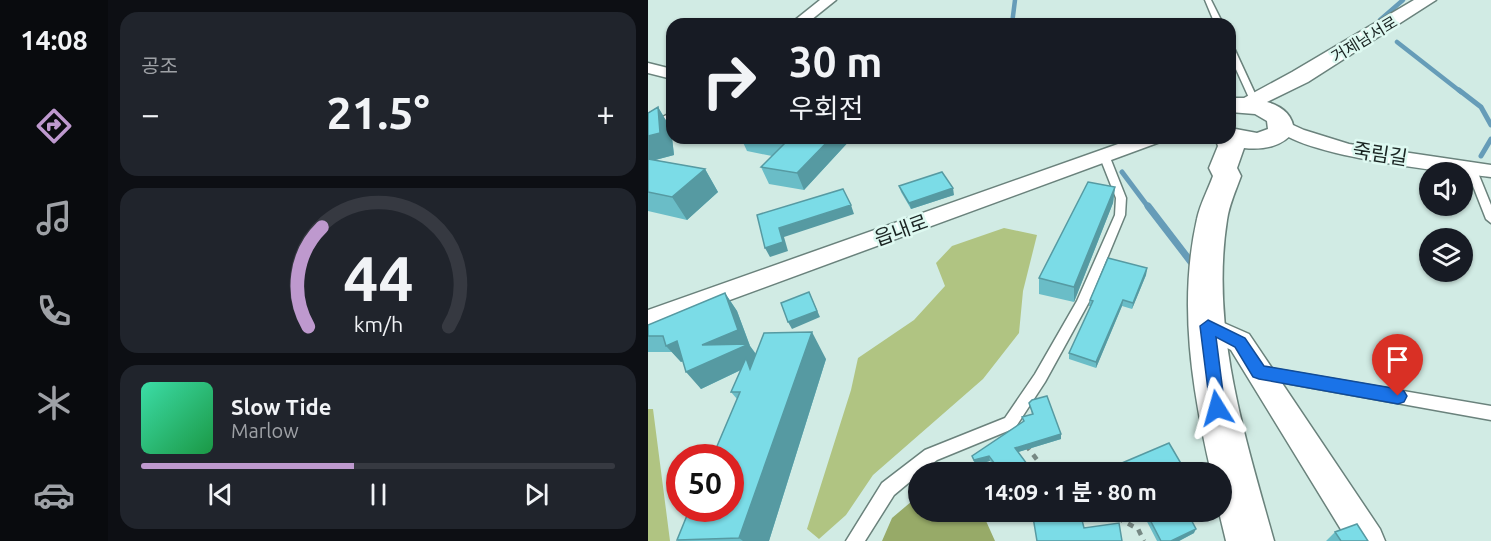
<!DOCTYPE html>
<html lang="ko">
<head>
<meta charset="utf-8">
<style>
  :root { --surface:#171b24; --page:#20242c; --text:#f1f3f6; --muted:#9ea1a6; --line:#363941; --accent:#be99ce }
  body { margin:0; font-family:Ubuntu,"Noto Sans KR",sans-serif; background:var(--page); color:var(--text); height:100vh; display:flex; flex-direction:column; font-size:22px; white-space:nowrap }
  * { box-sizing:border-box; margin:0 }
  p { font-size:20px; color:var(--muted) }
  .icon { flex:none; width:33px; height:33px; fill:none; stroke:currentColor; stroke-width:2; stroke-linecap:round; stroke-linejoin:round }
  .map { position:relative; flex:1; overflow:hidden }
  .side { display:flex; flex-direction:column; gap:12px; padding:12px; background:#0d0f14; width:540px }
  .side>* { flex:none }
  .top-card { position:absolute; left:18px; top:18px; width:570px; height:126px; border-radius:18px; box-shadow:0 2px 4px #0004; background:#171b24; color:var(--text); overflow:hidden }
  .buttons { position:absolute; left:771px; top:162px; display:grid; gap:12px }
  .buttons a { display:grid; place-items:center; width:54px; height:54px; border-radius:50%; background:var(--surface); box-shadow:0 2px 4px #0004; font-size:30px }
  .speed { position:absolute; left:18px; top:444px; display:flex; gap:12px; font-size:30px; font-weight:700; text-align:center }
  .speed>* { display:grid; place-content:center; width:78px; height:78px; border-radius:50%; background:var(--surface); box-shadow:0 2px 4px #0004; line-height:1 }
  .speed .limit { border:9px solid #d22; background:#fff; color:#111 }
  .pin { position:absolute; display:grid; place-items:center; width:51px; height:51px; color:#fff; margin:-62px -26px; border-radius:50% 50% 50% 0; rotate:-45deg; box-shadow:0 0 6px #0007 }
  .pin .icon { rotate:45deg }
  .me { position:absolute; width:66px; margin:-33px; rotate:352deg; stroke-linejoin:round; filter:drop-shadow(0 0 4px #0008) }
  .turn { display:flex; align-items:center; gap:21px; height:126px; padding:0 24px; font-size:27px }
  .turn .icon { width:78px; height:78px; stroke-width:2.5 }
  .turn b { display:block; font-size:42px; line-height:51px }
  .big { font-size:45px; font-weight:700; line-height:1.1 }
  .side .card { flex:1; display:flex; flex-direction:column; justify-content:center; gap:9px; min-width:0; padding:0 21px; border-radius:18px; background:var(--page) }
  .side .dial { align-items:center; gap:0 }
  .dial svg { height:156px; overflow:visible; fill:none; stroke:var(--line); stroke-width:7; stroke-linecap:round; text-anchor:middle }
  .dial text { fill:var(--text); stroke:none }
  .song { display:flex; align-items:center; gap:18px }
  .cover { width:72px; height:72px; border-radius:9px; background:linear-gradient(135deg,hsl(160 70% 55%),hsl(140 70% 35%)) }
  .played { height:6px; border-radius:3px; background:linear-gradient(90deg,var(--accent) 45%,var(--line) 45%) }
  .keys { display:flex; justify-content:space-around; direction:ltr }
  .heat { display:flex; justify-content:space-between; align-items:center; font-size:33px; direction:ltr }
  .trip { position:absolute; left:260px; top:462px; width:324px; height:60px; border-radius:30px; background:var(--surface); box-shadow:0 2px 4px #0004; font-weight:700; line-height:60px; text-align:center }
  main { display:flex; flex:1; min-height:0 }
  .tab-bar { display:flex; flex-direction:column; width:108px; justify-content:space-around; align-items:center; background:#090b0e; color:var(--muted) }
  .tab-bar .icon { width:42px; height:42px }
  .tab-bar .active { color:var(--accent) }
  .tab-bar b { font-size:27px; color:var(--text) }
  .map>svg:first-child { display:block }
  .green { fill:#b0c482 }
  .forest { fill:#97aa68 }
  .lines { fill:none; stroke-linecap:round; stroke-linejoin:round }
  .stream-far2 { stroke:#669cb8; stroke-width:4.5 }
  .stream-far1 { stroke:#669cb8; stroke-width:5 }
  .stream { stroke:#669cb8; stroke-width:7 }
  .lane-casing { stroke:#6a827c; stroke-width:3 }
  .street-casing { stroke:#6a827c; stroke-width:3 }
  .secondary-casing { stroke:#6a827c; stroke-width:3 }
  .path { stroke:#768883; stroke-width:4.5; stroke-dasharray:6 6; stroke-linecap:butt }
  .lane { fill:#fff; fill-rule:evenodd }
  .street { fill:#fff; fill-rule:evenodd }
  .secondary { fill:#fff; fill-rule:evenodd }
  .wall { fill:#6abdc7 }
  .shaded-wall { fill:#569aa2 }
  .building { fill:#7bdce7; stroke:#569aa2; stroke-width:1.5 }
  .route { fill:#1a73e8; stroke:#114b97; stroke-width:1.5 }
  .labels { text-anchor:middle; stroke-width:5; stroke-linejoin:round; paint-order:stroke }
  .far-street-label { font-size:16px; fill:#1a2422; stroke:#def9f1 }
  .street-label { font-size:20px; fill:#1a2422; stroke:#def9f1 }
</style>
</head>
<body>
<main>
<nav class="tab-bar">
<b>14:08</b>
<svg class="icon active" aria-label="directions" viewBox="0 0 24 24"><path d="M12 3l9 9-9 9-9-9zM9 14v-3h6M13 9l2 2-2 2"/></svg>
<svg class="icon" aria-label="music" viewBox="0 0 24 24"><path d="M9 18V5l10-2v13"/><circle cx="6" cy="18" r="3"/><circle cx="16" cy="16" r="3"/></svg>
<svg class="icon" aria-label="phone" viewBox="0 0 24 24"><path d="M5 4h4l2 5-3 2q2 4 5 5l2-3 5 2v4C11 20 4 13 5 4z"/></svg>
<svg class="icon" aria-label="climate" viewBox="0 0 24 24"><path d="M12 3v18M4 7l16 10M4 17L20 7"/></svg>
<svg class="icon" aria-label="car" viewBox="0 0 24 24"><path d="M5 17H2v-5l4-1 3-4h7l3 4 3 1v5h-3M9 17h6M6 11h13"/><circle cx="7" cy="17" r="2"/><circle cx="17" cy="17" r="2"/></svg>
</nav>
<section class="side">
<div class="card"><p>공조</p>
<div class="heat"><a>−</a><b class="big">21.5°</b><a>+</a></div>
</div>
<div class="card dial"><svg viewBox="0 0 100 80">
<path d="M14 69A42 42 0 1 1 86 69"/>
<path d="M14 69A42 42 0 0 1 21 18" stroke="#be99ce"/>
<text x="50" y="56" font-size="32" font-weight="700">44</text>
<text x="50" y="72" font-size="11">km/h</text>
</svg></div>
<div class="card">
<div class="song"><i class="cover"></i><div><b>Slow Tide</b><p>Marlow</p></div></div>
<div class="played"></div>
<div class="keys"><svg class="icon" aria-label="previous" viewBox="0 0 24 24"><path d="M18 5L8 12l10 7zM5 5v14"/></svg><svg class="icon" aria-label="pause" viewBox="0 0 24 24"><path d="M8 5v14M16 5v14"/></svg><svg class="icon" aria-label="next" viewBox="0 0 24 24"><path d="M6 5l10 7-10 7zM19 5v14"/></svg></div>
</div>
</section>
<div class="map">
<svg width="843" height="541" viewBox="0 0 843 541">
  <rect width="100%" height="100%" fill="#d1ebe4"/>
  <path class="green" d="M356,228L389,235L375,291L371,333L335,379L225,475L198,515L171,539L159,529L203,390L210,358L266,320L297,286L288,263L304,246Z
    M0,409H5L22,541H0Z"/>
  <path class="forest" d="M270,496V512H334L347,541H234L244,518Z"/>
  <g class="lines">
    <path class="stream-far2" d="M732,20L755,0
      M364,24L367,0
      M749,42L813,92"/>
    <path class="stream-far1" d="M811,90L833,107L843,125
      M833,156L843,139
      M474,172L501,208"/>
    <path class="stream" d="M500,206L543,262"/>
    <g class="lane-casing">
      <path id="lane" d="M557,0H563L575,24H567Z
        M582,46L586,48L610,100L609,102L602,100L582,56Z
        M456,152L461,155L478,198L477,215L441,302L397,382L367,428L289,460L273,472H270V475L246,495L217,541H198L234,483L277,450L357,418L387,374L429,301L467,215L468,198L451,155Z
        M823,165L828,168L843,205V223L838,219L818,168Z
        M615,367L843,406V420L615,379L610,377L608,373L610,369Z"/>
    </g>
    <g class="street-casing">
      <path id="street" d="M172,0H188L158,24H142Z
        M0,63L24,69V79L0,73Z
        M24,112V125L0,140V125Z
        M634,120L656,130L701,144L843,165V177C803,172 647,157 625,125L628,121Z
        M487,138H514L512,142L0,330V310Z
        M560,316L601,334L732,529L737,541H700L583,350L551,333L547,326L551,319Z"/>
    </g>
    <g class="secondary-casing">
      <path id="secondary" d="M766,0H788L660,82L619,102C634,106 645,115 646,131C635,147 614,150 596,148L589,168L593,176C588,190 581,205 579,220C562,329 597,437 626,541H578L571,512L573,472H563C544,390 530,303 549,219C552,204 560,190 565,176L561,168L570,146L567,138H582V128L609,133L620,129L619,121L607,114L582,112V98H596L644,72Z"/>
    </g>
    <path class="path" d="M378,445L398,472
      M459,512L490,529L496,541"/>
    <use href="#lane" class="lane"/>
    <use href="#street" class="street"/>
    <use href="#secondary" class="secondary"/>
  </g>
  <path class="wall" d="M10,107L23,129L26,155L7,160L57,169L70,192L39,220L0,211V113Z
    M93,138H204L156,190L121,184L113,167L124,156L99,151Z
    M251,186L306,195L263,209L253,192Z
    M467,187L465,203L426,302L391,294V278Z
    M499,268L498,275L484,309L474,306L448,368L421,359V353L443,306H441L442,300Z
    M77,293L89,311L102,346L108,354L178,359L121,541H30L29,540L89,399L83,392L93,370L53,389L35,361L33,362L24,352H0V325Z
    M381,403L413,439L370,452L385,472H350L342,461L327,465L324,456L375,422L374,417L384,414Z
    M474,463L538,472H475L473,468Z
    M494,512H539L546,533L531,541H509Z
    M687,532L720,541H678Z"/>
  <path class="shaded-wall" d="M10,107L23,129L26,155L0,162V136Z
    M183,138H204L156,190L149,173Z
    M57,169L70,192L39,220L24,197Z
    M467,187L465,203L426,302V287Z
    M305,188L306,195L263,209L261,203Z
    M203,205L206,214L136,237L140,251L122,257L117,248L131,228Z
    M499,268L498,275L484,309L485,303Z
    M161,292L172,317L144,329L140,322Z
    M77,293L89,311L102,346L112,360L102,369L101,366L53,389L38,372L54,345Z
    M475,300L474,306L448,368V362Z
    M164,332L178,359L121,541H95L91,538Z
    M29,341L44,357L33,362L18,346Z
    M413,434V439L367,453V448Z
    M341,456L342,461L327,465L326,460Z
    M548,529L546,533L531,541H523Z"/>
  <path class="building" d="M10,107L12,133L0,136V113Z
    M114,138H183L149,173L113,167L138,142Z
    M0,159L57,169L24,197L0,192Z
    M294,172L305,188L261,203L251,186Z
    M440,182L467,187L426,287L391,278Z
    M195,189L203,205L131,228L135,242L117,248L109,215Z
    M460,258L499,268L485,303L475,300L448,362L421,353L445,301L442,300Z
    M161,292L169,311L140,322L133,303Z
    M77,293L90,330L54,345L101,344L38,372L29,341L18,346L15,336H0V325Z
    M164,332L91,538L29,540L42,508H82V458H64L92,392H83L98,358L102,369L116,333Z
    M399,396L413,434L367,448L385,472H353L341,456L326,460L324,456L376,421L374,417L385,414L381,403L384,400Z
    M521,443L538,472H478L474,463Z
    M411,512H432L436,528L471,523L474,541H389L385,517Z
    M498,512H539L548,529L523,541H513Z
    M709,524L720,541H693L687,532Z"/>
  <path class="route" d="M560,320L597,338L616,366L750,389L756,391L759,396L756,402L750,404L611,379L605,377L587,347L568,337L577,408L575,414L569,416L563,414L552,326Z"/>
  <g class="labels">
    <g class="far-street-label">
      <text transform="translate(716 39) rotate(-31)" y="6">거제남서로</text>
    </g>
    <g class="street-label">
      <text transform="translate(732 154) rotate(9)" y="7">죽림길</text>
      <text transform="translate(253 230) rotate(-20)" y="7">읍내로</text>
    </g>
  </g>
</svg>
<div class="buttons">
<a><svg class="icon" aria-label="sound" viewBox="0 0 24 24"><path d="M4 9h4l5-4v14l-5-4H4zM17 9q2 3 0 6"/></svg></a>
<a><svg class="icon" aria-label="layers" viewBox="0 0 24 24"><path d="M12 4l9 5-9 5-9-5zM3 14l9 5 9-5"/></svg></a>
</div>
<div class="speed"><div class="limit">50</div></div>
<div class="pin" style="left:750px;top:396px;background:#d93025"><svg class="icon" aria-label="arrive" viewBox="0 0 24 24"><path d="M6 21V4h12l-3 4 3 4H6"/></svg></div>
<svg class="me" style="left:569px;top:408px" viewBox="-20 -20 40 40"><path d="M0-17L14 15 0 8-14 15z" fill="#1a73e8" stroke="#fff" stroke-width="4"/></svg>
<div class="trip">14:09 · 1 분 · 80 m</div>
<div class="top-card">
<div class="turn"><svg class="icon" aria-label="right" viewBox="0 0 24 24"><path d="M7 20v-9h11M14 6l5 5-5 5"/></svg><div><b>30 m</b>우회전</div></div>
</div>
</div>
</main>
</body>
</html>
